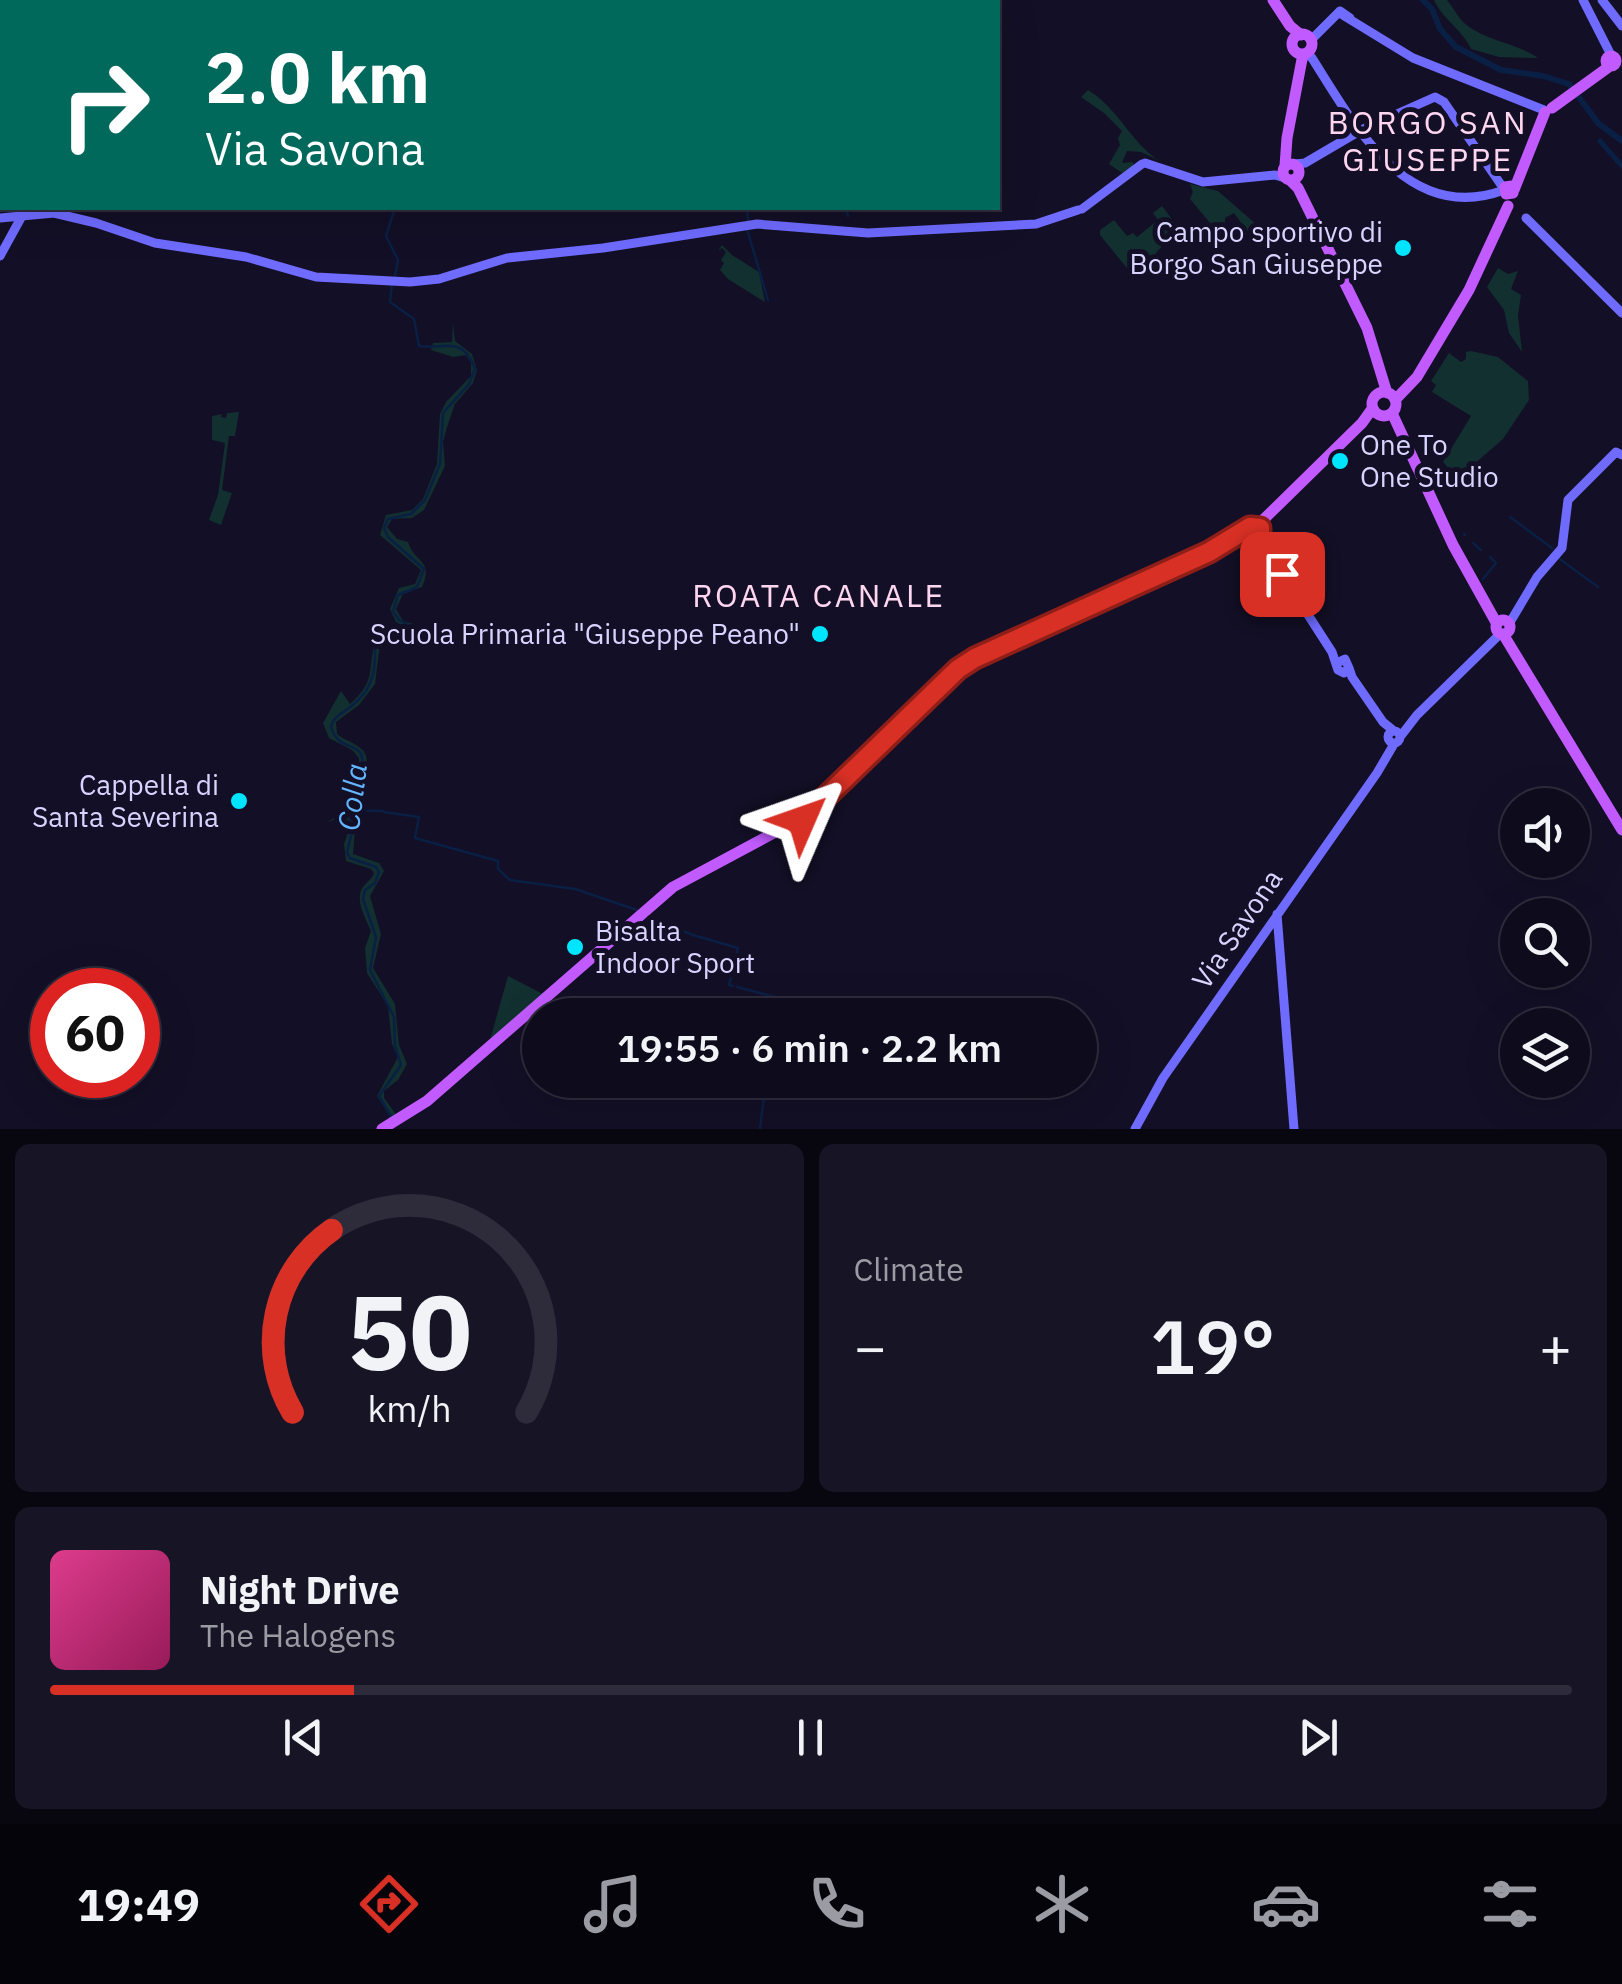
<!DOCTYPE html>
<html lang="en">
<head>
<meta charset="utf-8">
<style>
  :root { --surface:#0e0b1c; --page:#171425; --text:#f1f3f6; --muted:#9b9ba3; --line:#2e2b3b; --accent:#d93025 }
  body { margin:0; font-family:"IBM Plex Sans",sans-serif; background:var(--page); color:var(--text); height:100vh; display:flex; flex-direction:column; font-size:38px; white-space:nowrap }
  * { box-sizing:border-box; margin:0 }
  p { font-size:32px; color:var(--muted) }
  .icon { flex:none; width:55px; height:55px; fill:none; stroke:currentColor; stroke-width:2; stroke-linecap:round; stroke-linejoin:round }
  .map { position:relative; height:1129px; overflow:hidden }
  .side { display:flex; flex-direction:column; gap:15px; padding:15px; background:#08060f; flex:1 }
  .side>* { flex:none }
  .guide { position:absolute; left:0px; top:0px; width:1000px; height:210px; box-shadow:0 10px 40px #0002,0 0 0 2px var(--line); background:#00695c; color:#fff; overflow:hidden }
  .tools { position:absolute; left:1500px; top:788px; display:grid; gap:20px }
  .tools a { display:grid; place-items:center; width:90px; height:90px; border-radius:50%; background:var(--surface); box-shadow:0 10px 40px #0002,0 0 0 2px var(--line); font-size:50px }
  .speed { position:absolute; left:30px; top:968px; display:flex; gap:20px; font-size:50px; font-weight:700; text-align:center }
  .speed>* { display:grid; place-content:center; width:130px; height:130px; border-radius:50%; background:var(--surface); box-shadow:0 10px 40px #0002,0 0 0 2px var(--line); line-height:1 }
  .speed .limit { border:15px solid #d22; background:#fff; color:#111 }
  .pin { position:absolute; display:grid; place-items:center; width:85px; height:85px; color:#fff; margin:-42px; border-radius:20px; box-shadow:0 5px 15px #0006 }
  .me { position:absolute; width:110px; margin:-55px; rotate:47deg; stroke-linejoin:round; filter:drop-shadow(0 0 8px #0008) }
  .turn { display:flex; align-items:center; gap:35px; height:210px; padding:0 40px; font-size:45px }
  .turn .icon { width:130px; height:130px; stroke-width:2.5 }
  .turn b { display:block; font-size:70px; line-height:85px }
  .big { font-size:75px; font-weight:600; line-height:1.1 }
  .side .tile { flex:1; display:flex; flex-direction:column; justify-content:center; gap:15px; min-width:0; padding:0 35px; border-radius:15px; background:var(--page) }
  .side .dial { align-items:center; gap:0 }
  .dial svg { height:260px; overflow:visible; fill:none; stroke:var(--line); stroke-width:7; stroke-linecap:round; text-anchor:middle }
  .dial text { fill:var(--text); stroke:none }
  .song { display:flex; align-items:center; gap:30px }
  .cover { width:120px; height:120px; border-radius:15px; background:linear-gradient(135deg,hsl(330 70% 55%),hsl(330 70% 35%)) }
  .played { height:10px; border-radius:5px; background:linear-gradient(90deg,var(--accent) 20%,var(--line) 20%) }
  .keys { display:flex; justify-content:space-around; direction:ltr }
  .heat { display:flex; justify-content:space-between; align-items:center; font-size:55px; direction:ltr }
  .side .tiles { flex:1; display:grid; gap:15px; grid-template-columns:1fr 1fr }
  .tile:last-child { grid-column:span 2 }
  .trip { position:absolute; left:522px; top:998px; width:575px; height:100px; border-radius:50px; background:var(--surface); box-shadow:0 10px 40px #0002,0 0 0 2px var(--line); font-weight:600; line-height:100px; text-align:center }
  .tab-bar { display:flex; height:160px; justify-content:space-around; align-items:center; background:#06040b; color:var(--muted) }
  .tab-bar .icon { width:70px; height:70px }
  .tab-bar .selected { color:var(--accent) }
  .tab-bar b { font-size:45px; color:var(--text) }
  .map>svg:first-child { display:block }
  .green { fill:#12302f }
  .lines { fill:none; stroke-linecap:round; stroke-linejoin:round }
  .stream { stroke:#0a1f44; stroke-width:2.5 }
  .canal { stroke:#0a1f44; stroke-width:5 }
  .river { stroke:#0a1f44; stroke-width:6 }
  .secondary { stroke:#6f6bff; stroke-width:9 }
  .primary { stroke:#c25bff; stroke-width:11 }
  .route-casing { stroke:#8d1f18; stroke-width:25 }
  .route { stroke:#d93025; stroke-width:18 }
  .poi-dot { fill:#00e5ff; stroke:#130f26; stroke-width:4 }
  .labels { text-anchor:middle; stroke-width:10; stroke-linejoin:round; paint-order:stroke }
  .poi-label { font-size:28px; fill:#d9d4ff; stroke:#130f26; text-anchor:end }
  .street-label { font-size:28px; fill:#d9d4ff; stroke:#130f26 }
  .water-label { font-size:30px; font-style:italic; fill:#62b6ff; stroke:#130f26 }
  .quarter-label { font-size:32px; letter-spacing:2.5px; fill:#ffd6f0; stroke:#130f26 }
</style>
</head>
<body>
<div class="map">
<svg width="1622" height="1129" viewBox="0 0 1622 1129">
  <rect width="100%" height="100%" fill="#130f26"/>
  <path class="green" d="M1434,0H1447C1452,6 1457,15 1462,21C1483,41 1515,42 1538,58L1499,57L1471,49C1462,29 1443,20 1434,0Z
    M1088,90C1117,107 1130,141 1158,160L1141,152L1127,151L1122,163L1133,162L1134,167L1122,173L1109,164L1120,145L1118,138L1122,131L1104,113L1081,97Z
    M1190,184L1218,191L1257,225L1249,234L1234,213L1225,218V229H1215L1190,199L1193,192Z
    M1162,206L1178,227L1135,278L1100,235V230L1114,220L1127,236L1133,233L1137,237L1158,220L1153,213Z
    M722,245L732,255L759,272L765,302L728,279L720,270L724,263L721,260L726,252L722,248L718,251Z
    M1498,268L1508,274L1518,271L1511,289L1521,295L1518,315L1522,352L1509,333L1504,310L1487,287Z
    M453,323L455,341L472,354L477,370L473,383L455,404L447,427L443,442L445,466L424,510L412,518L392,519L387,527L397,539L408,542C415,564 434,559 422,587L403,594L396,609L403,621L417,625L420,640L409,649L393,639L380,643L375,684L359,705L336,722L337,734C344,740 351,741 359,747C378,760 357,787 350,800L356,829L349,828L343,816L326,823L344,812C343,792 358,779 359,758L352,750L329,738L323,723L341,691L350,704C377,680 367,671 375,642L387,635L407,639L412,635L411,630L396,622L390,609L399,588L415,584L421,570L380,535L386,515L412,510L423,499L437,464L440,414L446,402L471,376V363L466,355L453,357L431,350L433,343L452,342Z
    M1471,351L1498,357L1528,381L1529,400L1503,439L1457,479L1443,462L1471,416L1432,392L1436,385L1431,381L1449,353L1461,362L1466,359V352Z
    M239,412L235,436H229L222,490L232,493L221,525L209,520L218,495L225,443L212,440V416L222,414L221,417L226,418L227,413Z
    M349,830L355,831L353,854L379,863L384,871L370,896L381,934L373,968L395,1004L399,1045L407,1064L398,1080L384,1091V1098L398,1117L388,1119L390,1116L377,1096L398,1057L392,1044L388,1006L367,973L365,948L371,931C366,919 354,899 363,887C367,882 372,879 374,873L371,869L346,861L344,844Z
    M508,976L545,995L488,1047Z"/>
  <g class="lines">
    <path class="stream" d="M301,0V2
      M769,0L770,2
      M762,2V0
      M395,208L386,236L398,260L395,276
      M747,208L748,220
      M845,208L848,216
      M747,229L768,300
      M392,283L390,302L414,319L419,346C443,350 463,334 475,369L469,384L443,413L440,464L425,500L411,514L388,519L384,528L388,537L424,569L417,587L398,595L393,611L399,620L414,628L416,634L409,642L386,638L375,647C376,675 371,693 346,710C338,716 334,717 331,727C341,762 386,728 346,801L352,831L347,853L350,858L376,867L379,872L375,883L365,890L363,899L376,937L370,970L394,1017L395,1046L401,1065L379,1096L392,1118
      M1510,517L1552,548
      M1464,534L1465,535
      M1473,543L1481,550
      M1557,557L1598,587
      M1483,579L1496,563L1490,557
      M352,810L383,811
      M384,812L419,817L415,838L498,861V869L510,880L575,889L637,910
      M646,916L655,922L691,934
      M693,935L738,948L729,985L733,986
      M737,987L775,997L773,1015
      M760,1129L766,1080"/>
    <path class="canal" d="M1600,141L1622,166"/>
    <path class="river" d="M1423,0L1432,9L1440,29L1456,47L1501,70L1543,76L1569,84L1598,123L1622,141"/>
    <path class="secondary" d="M1583,0L1611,55
      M1602,0L1622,26
      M1350,18L1340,11L1341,14L1413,58L1544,110
      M1311,40L1340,11
      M1305,53L1312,58C1354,124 1407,226 1504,190
      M1145,163L1203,182L1275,175L1285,178
      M1294,164L1305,163L1363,129L1435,97L1444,102L1504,189
      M1082,209L1142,164
      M0,218L54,213L96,223L155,243L246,257L316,277L410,282L439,279L507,258L603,248L757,224L868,233L1036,224L1078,210
      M1526,218L1622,313
      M0,256L22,216
      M1260,528L1261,541L1281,574
      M1283,576L1332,652L1338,670L1344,673L1349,668L1345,659L1337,663
      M1509,624L1537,577L1562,548L1568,500L1616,452L1622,455
      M1349,668L1352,677L1383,722L1394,731
      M1388 737a6 6 0 1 1 12 0a6 6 0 1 1-12 0Z
      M1400,737L1417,715L1500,634
      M1277,914L1294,1129
      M1135,1129L1163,1078L1377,773L1394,744"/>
    <path class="primary" d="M1273,0L1290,26L1301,35
      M1292 44a10 10 0 1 1 20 0a10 10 0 1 1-20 0Z
      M1606 61a5 5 0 1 1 10 0a5 5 0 1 1-10 0Z
      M1552,108L1610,66
      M1283 172a8 8 0 1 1 16 0a8 8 0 1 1-16 0Z
      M1285,166L1287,138L1303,54
      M1290,180L1298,188L1367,328L1387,393
      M1512,186L1513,193L1506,194L1505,187Z
      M1514,190L1545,112
      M1372 404a12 12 0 1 1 24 0a12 12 0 1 1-24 0Z
      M1395,400L1417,377L1469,290L1508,206
      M1392,413L1453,545L1497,624
      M1262,521L1362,423L1372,409
      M1496 627a7 7 0 1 1 14 0a7 7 0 1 1-14 0Z
      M1503,634L1622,830
      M795.5 815a5.5 5.5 0 1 1 11 0a5.5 5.5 0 1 1-11 0Z
      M806,813L966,663L1207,553L1258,523
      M382,1129L427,1101L673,887L798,820"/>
  </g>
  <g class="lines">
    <g class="route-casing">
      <path id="route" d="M802,820L958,669L975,658L1209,552L1250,527L1260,528V541L1282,574"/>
    </g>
    <use href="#route" class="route"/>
  </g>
  <g class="poi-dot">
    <circle cx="1403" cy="248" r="10"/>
    <circle cx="1340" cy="461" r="10"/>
    <circle cx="820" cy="634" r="10"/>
    <circle cx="239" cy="801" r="10"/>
    <circle cx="575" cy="947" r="10"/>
  </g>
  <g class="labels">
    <g class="poi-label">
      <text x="1383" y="242">Campo sportivo di<tspan x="1383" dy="32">Borgo San Giuseppe</tspan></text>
      <text x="1360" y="455" text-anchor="start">One To<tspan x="1360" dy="32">One Studio</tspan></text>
      <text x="800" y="644">Scuola Primaria "Giuseppe Peano"</text>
      <text x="219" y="795">Cappella di<tspan x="219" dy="32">Santa Severina</tspan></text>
      <text x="595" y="941" text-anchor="start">Bisalta<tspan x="595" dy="32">Indoor Sport</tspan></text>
    </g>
    <g class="street-label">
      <text transform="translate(1237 929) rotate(-56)" y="10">Via Savona</text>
    </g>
    <g class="water-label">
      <text transform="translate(353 797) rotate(-83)" y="10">Colla</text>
    </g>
    <g class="quarter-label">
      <text x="1428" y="134">BORGO SAN<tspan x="1428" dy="37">GIUSEPPE</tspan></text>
      <text x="819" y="607">ROATA CANALE</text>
    </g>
  </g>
</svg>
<div class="tools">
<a><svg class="icon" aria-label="sound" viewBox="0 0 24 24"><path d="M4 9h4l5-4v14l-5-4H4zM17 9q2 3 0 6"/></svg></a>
<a><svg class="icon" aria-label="search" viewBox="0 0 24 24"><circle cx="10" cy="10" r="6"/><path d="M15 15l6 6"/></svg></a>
<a><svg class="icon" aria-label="layers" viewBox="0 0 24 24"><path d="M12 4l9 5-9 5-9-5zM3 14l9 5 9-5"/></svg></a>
</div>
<div class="speed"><div class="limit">60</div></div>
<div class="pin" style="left:1282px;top:574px;background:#d93025"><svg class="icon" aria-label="arrive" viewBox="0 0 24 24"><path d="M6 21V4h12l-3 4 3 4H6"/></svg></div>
<svg class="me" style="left:802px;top:820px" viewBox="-20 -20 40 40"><path d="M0-17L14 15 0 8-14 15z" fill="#d93025" stroke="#fff" stroke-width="4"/></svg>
<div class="trip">19:55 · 6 min · 2.2 km</div>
<div class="guide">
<div class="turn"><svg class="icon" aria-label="right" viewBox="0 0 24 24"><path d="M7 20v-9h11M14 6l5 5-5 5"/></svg><div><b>2.0 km</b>Via Savona</div></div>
</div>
</div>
<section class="side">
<div class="tiles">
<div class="tile dial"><svg viewBox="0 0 100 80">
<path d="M14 69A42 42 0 1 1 86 69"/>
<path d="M14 69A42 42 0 0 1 26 13" stroke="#d93025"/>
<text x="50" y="56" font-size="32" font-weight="700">50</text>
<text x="50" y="72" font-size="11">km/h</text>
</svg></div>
<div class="tile"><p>Climate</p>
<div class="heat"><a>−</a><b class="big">19°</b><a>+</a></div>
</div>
<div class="tile">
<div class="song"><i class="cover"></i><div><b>Night Drive</b><p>The Halogens</p></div></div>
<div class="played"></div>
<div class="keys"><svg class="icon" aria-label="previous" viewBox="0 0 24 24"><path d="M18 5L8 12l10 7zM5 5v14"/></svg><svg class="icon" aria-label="pause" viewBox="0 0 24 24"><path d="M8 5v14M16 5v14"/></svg><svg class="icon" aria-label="next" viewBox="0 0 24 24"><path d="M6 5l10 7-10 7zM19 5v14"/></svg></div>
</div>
</div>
</section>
<nav class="tab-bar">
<b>19:49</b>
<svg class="icon selected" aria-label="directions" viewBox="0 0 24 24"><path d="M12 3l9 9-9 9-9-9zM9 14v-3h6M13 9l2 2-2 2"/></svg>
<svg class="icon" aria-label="music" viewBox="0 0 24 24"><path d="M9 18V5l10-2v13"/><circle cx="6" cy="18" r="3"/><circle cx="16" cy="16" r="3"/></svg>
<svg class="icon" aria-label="phone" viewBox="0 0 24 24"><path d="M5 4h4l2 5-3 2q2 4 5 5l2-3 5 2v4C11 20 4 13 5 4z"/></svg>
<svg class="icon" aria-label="climate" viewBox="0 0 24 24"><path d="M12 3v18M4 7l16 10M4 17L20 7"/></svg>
<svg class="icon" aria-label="car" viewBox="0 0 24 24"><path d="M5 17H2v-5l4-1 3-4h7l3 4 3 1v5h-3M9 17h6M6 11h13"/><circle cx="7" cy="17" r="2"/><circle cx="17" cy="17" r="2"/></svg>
<svg class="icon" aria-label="filters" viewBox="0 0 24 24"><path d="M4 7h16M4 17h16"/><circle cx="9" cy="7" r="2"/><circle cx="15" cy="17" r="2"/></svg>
</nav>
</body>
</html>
